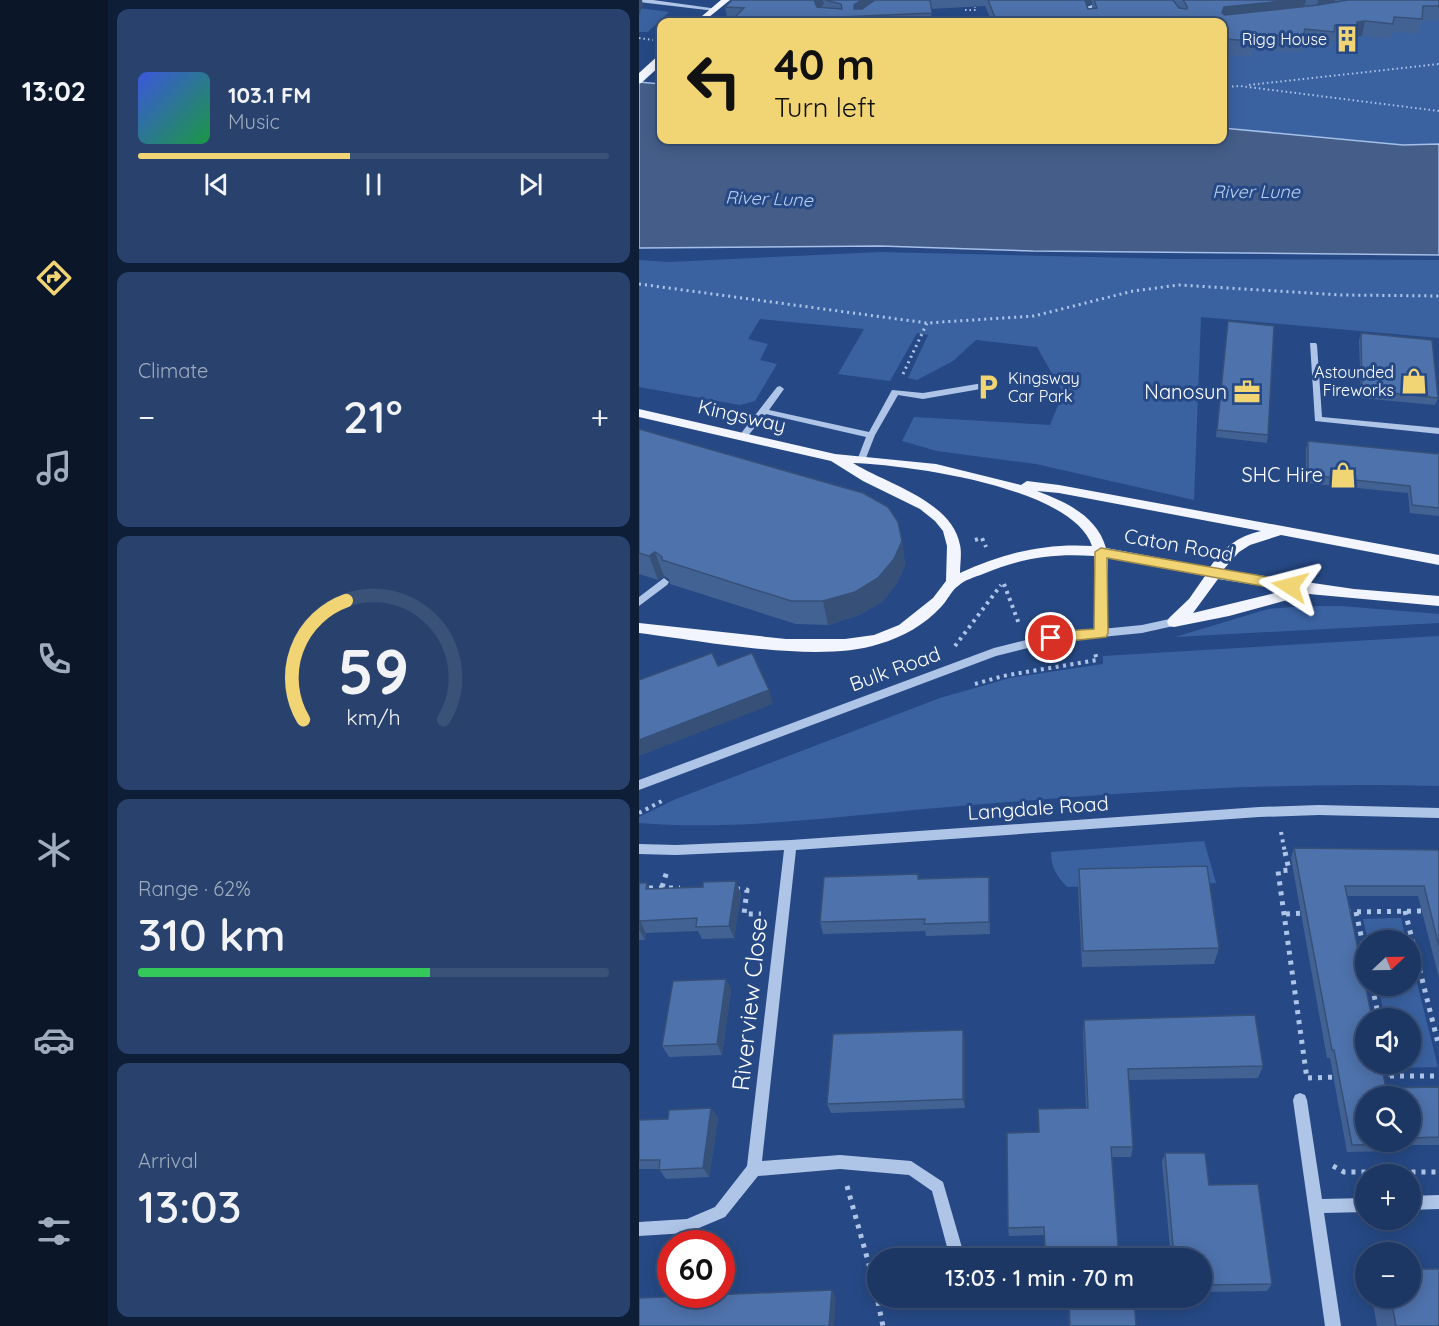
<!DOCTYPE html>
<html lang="en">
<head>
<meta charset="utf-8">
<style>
  :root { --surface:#1c3764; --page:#29426d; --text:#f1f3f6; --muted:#a0acbf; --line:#3a5178; --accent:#f1d574 }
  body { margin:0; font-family:Quicksand,sans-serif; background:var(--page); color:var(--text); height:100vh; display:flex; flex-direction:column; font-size:22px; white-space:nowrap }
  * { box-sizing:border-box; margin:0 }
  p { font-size:20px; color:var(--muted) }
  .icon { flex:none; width:33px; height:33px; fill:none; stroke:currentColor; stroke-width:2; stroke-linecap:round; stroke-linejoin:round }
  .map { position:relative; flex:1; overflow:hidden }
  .side { display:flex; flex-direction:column; gap:9px; padding:9px; background:#0f1e37; width:531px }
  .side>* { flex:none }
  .banner { position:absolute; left:18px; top:18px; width:570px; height:126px; border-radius:12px; box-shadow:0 3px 15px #0003,0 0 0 2px var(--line); background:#f1d574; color:#111; overflow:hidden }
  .needle { width:39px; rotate:68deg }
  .tools { position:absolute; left:716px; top:930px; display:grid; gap:12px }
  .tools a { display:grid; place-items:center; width:66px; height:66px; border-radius:50%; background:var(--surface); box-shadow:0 3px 15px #0003,0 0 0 2px var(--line); font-size:30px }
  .speed { position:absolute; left:18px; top:1230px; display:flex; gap:12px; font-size:30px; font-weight:700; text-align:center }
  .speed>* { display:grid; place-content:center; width:78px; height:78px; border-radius:50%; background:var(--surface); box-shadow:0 3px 15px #0003,0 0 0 2px var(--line); line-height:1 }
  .speed .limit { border:9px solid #d22; background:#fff; color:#111 }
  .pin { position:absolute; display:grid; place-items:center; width:51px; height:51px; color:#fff; margin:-26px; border:3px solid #fff; border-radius:50%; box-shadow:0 2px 6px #0007 }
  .me { position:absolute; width:66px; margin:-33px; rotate:279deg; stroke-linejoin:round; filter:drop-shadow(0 0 4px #0008) }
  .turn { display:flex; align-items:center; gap:21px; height:126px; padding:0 18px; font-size:27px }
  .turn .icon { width:78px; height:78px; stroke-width:2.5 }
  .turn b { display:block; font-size:42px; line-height:51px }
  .big { font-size:45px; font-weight:600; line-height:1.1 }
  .side .widget { flex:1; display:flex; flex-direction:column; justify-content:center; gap:9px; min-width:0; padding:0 21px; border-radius:12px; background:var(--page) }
  .side .dial { align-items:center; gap:0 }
  .dial svg { height:156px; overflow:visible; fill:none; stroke:var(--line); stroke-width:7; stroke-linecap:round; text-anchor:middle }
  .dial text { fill:var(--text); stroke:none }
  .song { display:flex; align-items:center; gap:18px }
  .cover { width:72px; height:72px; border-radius:9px; background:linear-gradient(135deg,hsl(230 70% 55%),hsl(140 70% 35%)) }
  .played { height:6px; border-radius:3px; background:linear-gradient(90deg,var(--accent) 45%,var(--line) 45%) }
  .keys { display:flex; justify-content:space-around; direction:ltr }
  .heat { display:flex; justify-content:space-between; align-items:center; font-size:33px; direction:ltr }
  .charge { height:9px; border-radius:4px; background:linear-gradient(90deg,#34c759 62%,var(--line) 0) }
  .trip { position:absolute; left:228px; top:1248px; width:345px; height:60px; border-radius:30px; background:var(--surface); box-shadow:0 3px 15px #0003,0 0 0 2px var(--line); font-weight:600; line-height:60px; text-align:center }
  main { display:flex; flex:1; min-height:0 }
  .dock { display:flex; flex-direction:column; width:108px; justify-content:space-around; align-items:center; background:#0b1628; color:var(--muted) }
  .dock .icon { width:42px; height:42px }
  .dock .selected { color:var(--accent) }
  .dock b { font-size:27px; color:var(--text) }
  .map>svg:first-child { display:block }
  .green { fill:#3a62a1 }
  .water { fill:#445e89; stroke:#a4bfe8; stroke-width:1.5 }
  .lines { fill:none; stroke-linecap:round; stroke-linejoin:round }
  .path-far3 { stroke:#afc5e8; stroke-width:2; stroke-dasharray:1.5 3; stroke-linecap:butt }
  .path-far2 { stroke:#afc5e8; stroke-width:3; stroke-dasharray:2 4; stroke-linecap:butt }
  .path-far1 { stroke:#afc5e8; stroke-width:4; stroke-dasharray:3 4.5; stroke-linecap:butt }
  .path { stroke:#afc5e8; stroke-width:5; stroke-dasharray:4 6; stroke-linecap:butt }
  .minor { fill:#afc5e8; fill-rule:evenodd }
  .major { fill:#f2f5fe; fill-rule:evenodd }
  .major-bridge { stroke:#f2f5fe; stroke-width:9 }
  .wall { fill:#436294; fill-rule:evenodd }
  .shaded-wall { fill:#375078 }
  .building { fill:#4e72ac; stroke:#375078; stroke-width:1.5 }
  .route { fill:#f1d574; stroke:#9d8a4b; stroke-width:1.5 }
  .labels { text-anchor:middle; stroke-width:6; stroke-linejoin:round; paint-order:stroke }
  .far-poi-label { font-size:16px; fill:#fff; stroke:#264985; text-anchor:end }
  .far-water-label { font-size:18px; font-style:italic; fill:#bbd0ef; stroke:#264985 }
  .poi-label { font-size:20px; fill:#fff; stroke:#264985; text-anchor:end }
  .street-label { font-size:20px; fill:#fff; stroke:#264985 }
  .near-street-label { font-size:24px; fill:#fff; stroke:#264985 }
</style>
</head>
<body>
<main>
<nav class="dock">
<b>13:02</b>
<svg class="icon selected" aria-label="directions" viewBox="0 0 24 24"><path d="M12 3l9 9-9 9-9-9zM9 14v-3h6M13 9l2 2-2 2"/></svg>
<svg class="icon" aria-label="music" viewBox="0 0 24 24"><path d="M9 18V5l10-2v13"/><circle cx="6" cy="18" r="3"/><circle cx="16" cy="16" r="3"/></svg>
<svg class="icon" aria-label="phone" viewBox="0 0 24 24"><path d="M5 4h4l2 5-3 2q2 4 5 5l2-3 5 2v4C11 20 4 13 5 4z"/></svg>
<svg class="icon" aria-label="climate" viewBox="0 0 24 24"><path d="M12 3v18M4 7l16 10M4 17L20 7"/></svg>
<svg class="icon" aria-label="car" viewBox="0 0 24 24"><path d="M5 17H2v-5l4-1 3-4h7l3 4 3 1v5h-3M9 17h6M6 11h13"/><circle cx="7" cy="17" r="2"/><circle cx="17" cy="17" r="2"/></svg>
<svg class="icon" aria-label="filters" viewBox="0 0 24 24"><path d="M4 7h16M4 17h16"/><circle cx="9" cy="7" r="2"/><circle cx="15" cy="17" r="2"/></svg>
</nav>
<section class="side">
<div class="widget">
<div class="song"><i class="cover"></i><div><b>103.1 FM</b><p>Music</p></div></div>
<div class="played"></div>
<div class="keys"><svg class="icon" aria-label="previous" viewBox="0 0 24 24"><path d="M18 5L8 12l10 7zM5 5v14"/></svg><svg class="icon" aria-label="pause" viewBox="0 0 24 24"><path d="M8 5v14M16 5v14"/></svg><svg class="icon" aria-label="next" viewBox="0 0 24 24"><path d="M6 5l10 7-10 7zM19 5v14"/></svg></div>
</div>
<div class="widget"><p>Climate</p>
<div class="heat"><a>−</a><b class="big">21°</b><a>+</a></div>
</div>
<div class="widget dial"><svg viewBox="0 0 100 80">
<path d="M14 69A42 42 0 1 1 86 69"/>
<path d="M14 69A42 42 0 0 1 36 8" stroke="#f1d574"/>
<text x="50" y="56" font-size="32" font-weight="700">59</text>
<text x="50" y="72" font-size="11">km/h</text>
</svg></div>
<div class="widget"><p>Range · 62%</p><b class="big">310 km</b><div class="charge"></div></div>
<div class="widget"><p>Arrival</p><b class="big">13:03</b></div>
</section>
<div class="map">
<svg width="800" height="1326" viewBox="0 0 800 1326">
  <rect width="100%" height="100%" fill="#264985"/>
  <path class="green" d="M800,0V144L765,145L584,128V33Z
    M0,8L30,12L9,32H0Z
    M241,252L535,259L800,260V338L562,317L555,500L397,464L298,451L263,441L275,417L411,425L424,393L398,347L337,340L314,361L278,380L269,378L289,335L278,333L251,381L199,374L225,329L121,319L109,339L129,344L121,360L138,364L116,401L101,405L0,387V260L30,262Z
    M667,606H702L800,614V623L536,637L629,609Z
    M800,636V786C632,781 465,794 298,808C200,816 99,831 0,823V817L37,799L301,698L371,678L464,664V656Z
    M565,841L577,883L428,887C418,876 412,868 412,852Z
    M762,918L767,940H729L724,919Z
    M771,955L799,1067L758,1068L757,1064H771V1018H746L739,986H771Z"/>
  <path class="water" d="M0,82L22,84V140H584V128L764,145L800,144V255L394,251L241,246L0,248Z"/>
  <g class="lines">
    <path class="path-far3" d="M326,10H337L336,7
      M0,38L14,40
      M610,85L800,64
      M584,87L601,86L800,111"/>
    <path class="path-far2" d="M0,284L288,323L395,316L494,291L540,285L703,295L800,296
      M264,374L288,323"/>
    <path class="path-far1" d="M336,540L343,538L347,547
      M365,584L380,624
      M316,646L362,585
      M336,684L364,676L458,660L456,653
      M0,813L23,801
      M642,832L646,853"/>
    <path class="path" d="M646,852L650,870L639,871L668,1079
      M23,887L28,871
      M0,888H41
      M97,889L108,890L105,914H122
      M766,911L800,1047
      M708,912L787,911
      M717,912L726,954
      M647,914L664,913
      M733,986L740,1018
      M749,1064L752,1076
      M741,1076H800
      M669,1078L697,1077
      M694,1166L705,1172H800
      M208,1186L234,1279L244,1326"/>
    <path class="minor" d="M0,0H14L79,9L76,11L0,2Z
      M466,0H474L450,10L455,22H450L445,8Z
      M310,19H314V22H310Z
      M671,343H677L678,345L683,417L800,428V434L676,421Z
      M350,382L353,383V387L284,399L259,395L236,435L227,458L223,461L219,458L227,437L127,414L107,438H101L100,436L138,387L141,386L145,389L130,410L230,432L253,390L284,393Z
      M25,578L30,582L28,585L0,606V597Z
      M535,618L539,619L540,622L539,625L503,633L412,642L357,656L0,790V780L355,648L412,634L503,625Z
      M680,805L800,808V818L680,815L620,817L157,850L123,1161L201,1155L272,1161L304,1182L326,1258H311L293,1191L270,1175L201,1169L119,1176L86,1217L48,1233L0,1236V1222L48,1219L76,1207L108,1166L145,850L37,855L0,854V844L37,845L152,840L620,807Z
      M661,1093L666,1095L668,1100L683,1199L726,1198V1212L685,1213L702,1326H686L654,1100L656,1095Z
      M800,1195V1209L771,1210V1196Z"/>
    <path class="major" d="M82,0H91L64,22H56Z
      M0,409L196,454L297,464L382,485L388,481L420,485L800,555V565L642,535L611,545L600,552L584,570L715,589L800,596V606L670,594L590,616L535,627L530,626L528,622L530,618L550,599L566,576L469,558V633L467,637H457L455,633V556C415,553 381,558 344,574C336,577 325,580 319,586C312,591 308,601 302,607C285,625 264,637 240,644C180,664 65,641 0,633V623L147,639H206L235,635L260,625L294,598L307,581L308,546L304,531L296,521L281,509L224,481L192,461L0,417ZM214,463C269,465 434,487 453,546C405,543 365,553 321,573C321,564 323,553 321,545C313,501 248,484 214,463ZM398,491L420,493L622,531C599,536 584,548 571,567L467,548C458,516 427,502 398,491ZM579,579L648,590L554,613Z"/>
    <path class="major-bridge" d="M0,79L22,59"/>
  </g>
  <path class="wall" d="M93,0H800V21L783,20L779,34L752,32L751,39L723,36L715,37V42L693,40L692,47L663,45L662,52L613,50L612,57L584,54V22H353L346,6L292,9L293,22H89L86,7ZM453,3V8L449,9L448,5Z
    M588,329L629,435L628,443L577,437Z
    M722,333L799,398L796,405L722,398L720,341Z
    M0,429L263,541L266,565L258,583L243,602L220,615L189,625L157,624L31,584L30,579L25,576L19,580L0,574Z
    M669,441L800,454V516L771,513L769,493L667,483V449Z
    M655,848L800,850V978L779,896H708L747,1088L800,1087V1145H759L754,1151L708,1152L691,1058H688L652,858ZM771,1096V1142H726Z
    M440,869L580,948L575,964L443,967L439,887Z
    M0,883L11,888L102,893L95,938L63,939L59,931L7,933L6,940H0Z
    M350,889L351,934L287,936L286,931L184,934L181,922Z
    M87,979L92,990L83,1055L30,1057L23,1046Z
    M445,1020L624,1066L619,1078L490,1080L494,1147L492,1157H473L480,1258H428V1255L406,1256L405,1235L370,1236L369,1228L447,1108L444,1032Z
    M326,1040V1108L192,1113L188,1104Z
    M72,1108L79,1118L70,1177L27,1179L20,1169H0V1120L29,1119Z
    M526,1153L570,1185L633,1284L628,1291L562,1292V1258H532L523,1162Z
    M429,1298H495L497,1326H430Z
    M733,1298H771L800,1326H738Z"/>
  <path class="shaded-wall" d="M0,0H3L4,5L0,15Z
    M174,0H184L185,4L175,12Z
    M223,0H245L222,16L215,9V5Z
    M443,0H453V3L443,7Z
    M654,0H667L664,13L584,22L583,13L585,7Z
    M679,0H696L694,9L677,12Z
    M726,21L723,36L715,37L718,22Z
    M263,541L266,565L258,583L243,602L220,615L189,625L184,601Z
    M16,552L25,576L19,580L10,556Z
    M130,690L134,704L0,756V740Z
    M97,881L102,893L95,938L90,926Z
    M1,921L7,933L6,940L0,930Z
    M87,979L92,990L83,1055L78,1044Z
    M324,1030L326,1040V1108L324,1099Z
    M72,1108L79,1118L70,1177L64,1168Z
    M193,1290L197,1297L195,1326H190Z"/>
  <path class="building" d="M93,0H175L178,7L203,9L202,4L186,0H223L215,5V9H223L236,0H291L293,13L204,17L205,22H148L94,19L105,8L86,7Z
    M349,0H446L449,9L458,8L455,0H534L540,8L548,9V6L544,0H654L585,7L583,13L586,15L679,5L709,0H800V6H784L783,19L755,17L754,24L726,21L718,22V27L696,25L695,32L666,29L664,36L615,35L614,41L584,39V22H358Z
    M589,321L635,326L629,435L578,430Z
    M722,333L793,340L799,398L723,390Z
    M0,429L224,493L249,507L259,522L263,541L255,559L239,578L216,592L184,601H152L23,560V557L16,552L10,556L0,553Z
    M669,441L800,454V508L773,505L771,486L669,475Z
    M73,653L79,666L113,653L130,690L0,740V680Z
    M655,848L800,850V946L785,886H706L733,1018H726V1064H742L747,1088L800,1087V1137L771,1138V1096H726V1142H759L760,1144L713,1145L695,1050H693Z
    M568,866L580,948L444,951L440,869Z
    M279,874V879L350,877V922L285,924L286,919L181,922L185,877Z
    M97,881L90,926L57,927L58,918L1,921L0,924V883H8L7,889L64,887V882Z
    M87,979L78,1044L23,1046L34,981Z
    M616,1015L624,1066L489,1069L494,1147H472L480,1258H429V1247L406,1248L405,1227L369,1228L368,1133L400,1132L399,1109L449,1108L445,1020Z
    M324,1030V1099L188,1104L194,1034Z
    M72,1108L64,1168L20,1170L21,1160H0V1120L29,1119L30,1110Z
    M526,1153H566L570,1185L619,1184L633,1284L562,1285V1258H535Z
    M771,1269H800V1326H757L752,1298H771Z
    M193,1290L190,1326H0V1298Z
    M430,1298H495L497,1326H431Z"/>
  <path class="route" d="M462,548L651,581L657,586L651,591L468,558L469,633L467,637L412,643L407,641L405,638L412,632L455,629L456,552Z"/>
  <defs>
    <g id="building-bare" transform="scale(2.07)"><path d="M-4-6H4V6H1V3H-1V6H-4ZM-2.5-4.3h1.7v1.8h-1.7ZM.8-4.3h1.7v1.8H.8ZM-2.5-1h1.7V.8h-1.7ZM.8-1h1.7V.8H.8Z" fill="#f1d574" stroke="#264985" stroke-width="2.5" paint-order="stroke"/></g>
    <g id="shop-bare" transform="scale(2.07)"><path d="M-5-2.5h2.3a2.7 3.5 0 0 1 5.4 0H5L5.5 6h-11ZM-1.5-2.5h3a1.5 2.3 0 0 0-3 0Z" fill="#f1d574" stroke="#264985" stroke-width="2.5" paint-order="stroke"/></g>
    <g id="parking-bare" transform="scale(2.07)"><path d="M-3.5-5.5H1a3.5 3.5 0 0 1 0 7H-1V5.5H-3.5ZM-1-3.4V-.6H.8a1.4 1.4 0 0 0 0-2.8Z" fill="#f1d574" stroke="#264985" stroke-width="2.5" paint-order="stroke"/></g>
    <g id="office-bare" transform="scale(2.07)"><path d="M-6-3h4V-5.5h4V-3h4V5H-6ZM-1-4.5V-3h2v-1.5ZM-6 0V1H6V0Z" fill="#f1d574" stroke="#264985" stroke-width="2.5" paint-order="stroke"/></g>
  </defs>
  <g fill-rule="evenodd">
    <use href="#building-bare" x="708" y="39"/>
    <use href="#shop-bare" x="775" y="381"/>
    <use href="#parking-bare" x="349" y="387"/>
    <use href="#office-bare" x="608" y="392"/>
    <use href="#shop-bare" x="704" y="475"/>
  </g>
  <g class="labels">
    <g class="far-poi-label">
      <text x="688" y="45">Rigg House</text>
      <text x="755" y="378">Astounded<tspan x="755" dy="18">Fireworks</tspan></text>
      <text x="369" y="384" text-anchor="start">Kingsway<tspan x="369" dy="18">Car Park</tspan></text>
    </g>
    <g class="far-water-label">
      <text x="617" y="198">River Lune</text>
      <text transform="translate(130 199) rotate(2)" y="6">River Lune</text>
    </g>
    <g class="poi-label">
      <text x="588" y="399">Nanosun</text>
      <text x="684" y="482">SHC Hire</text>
    </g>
    <g class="street-label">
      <text transform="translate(103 416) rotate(13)" y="7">Kingsway</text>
      <text transform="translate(540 545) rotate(10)" y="7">Caton Road</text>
      <text transform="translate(256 669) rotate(-20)" y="7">Bulk Road</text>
      <text transform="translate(399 808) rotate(-4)" y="7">Langdale Road</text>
    </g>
    <g class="near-street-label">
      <text transform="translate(111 1004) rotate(-84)" y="8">Riverview Close</text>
    </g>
  </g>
</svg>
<div class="tools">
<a><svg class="needle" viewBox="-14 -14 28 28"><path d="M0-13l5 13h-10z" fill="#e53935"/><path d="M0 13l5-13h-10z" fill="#a0acbf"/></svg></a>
<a><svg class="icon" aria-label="sound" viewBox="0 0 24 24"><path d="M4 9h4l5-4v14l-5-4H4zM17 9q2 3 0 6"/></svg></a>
<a><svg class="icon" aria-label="search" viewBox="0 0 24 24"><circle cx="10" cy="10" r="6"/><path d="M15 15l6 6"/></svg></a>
<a>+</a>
<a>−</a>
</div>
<div class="speed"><div class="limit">60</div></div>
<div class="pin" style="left:412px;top:638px;background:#d93025"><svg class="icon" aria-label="arrive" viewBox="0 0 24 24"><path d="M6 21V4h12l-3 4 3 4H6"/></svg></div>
<svg class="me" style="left:651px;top:586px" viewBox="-20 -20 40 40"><path d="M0-17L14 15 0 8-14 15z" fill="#f1d574" stroke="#fff" stroke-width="4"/></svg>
<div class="trip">13:03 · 1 min · 70 m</div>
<div class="banner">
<div class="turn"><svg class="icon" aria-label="left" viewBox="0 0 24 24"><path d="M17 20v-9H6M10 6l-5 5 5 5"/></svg><div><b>40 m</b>Turn left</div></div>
</div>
</div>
</main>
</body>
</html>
